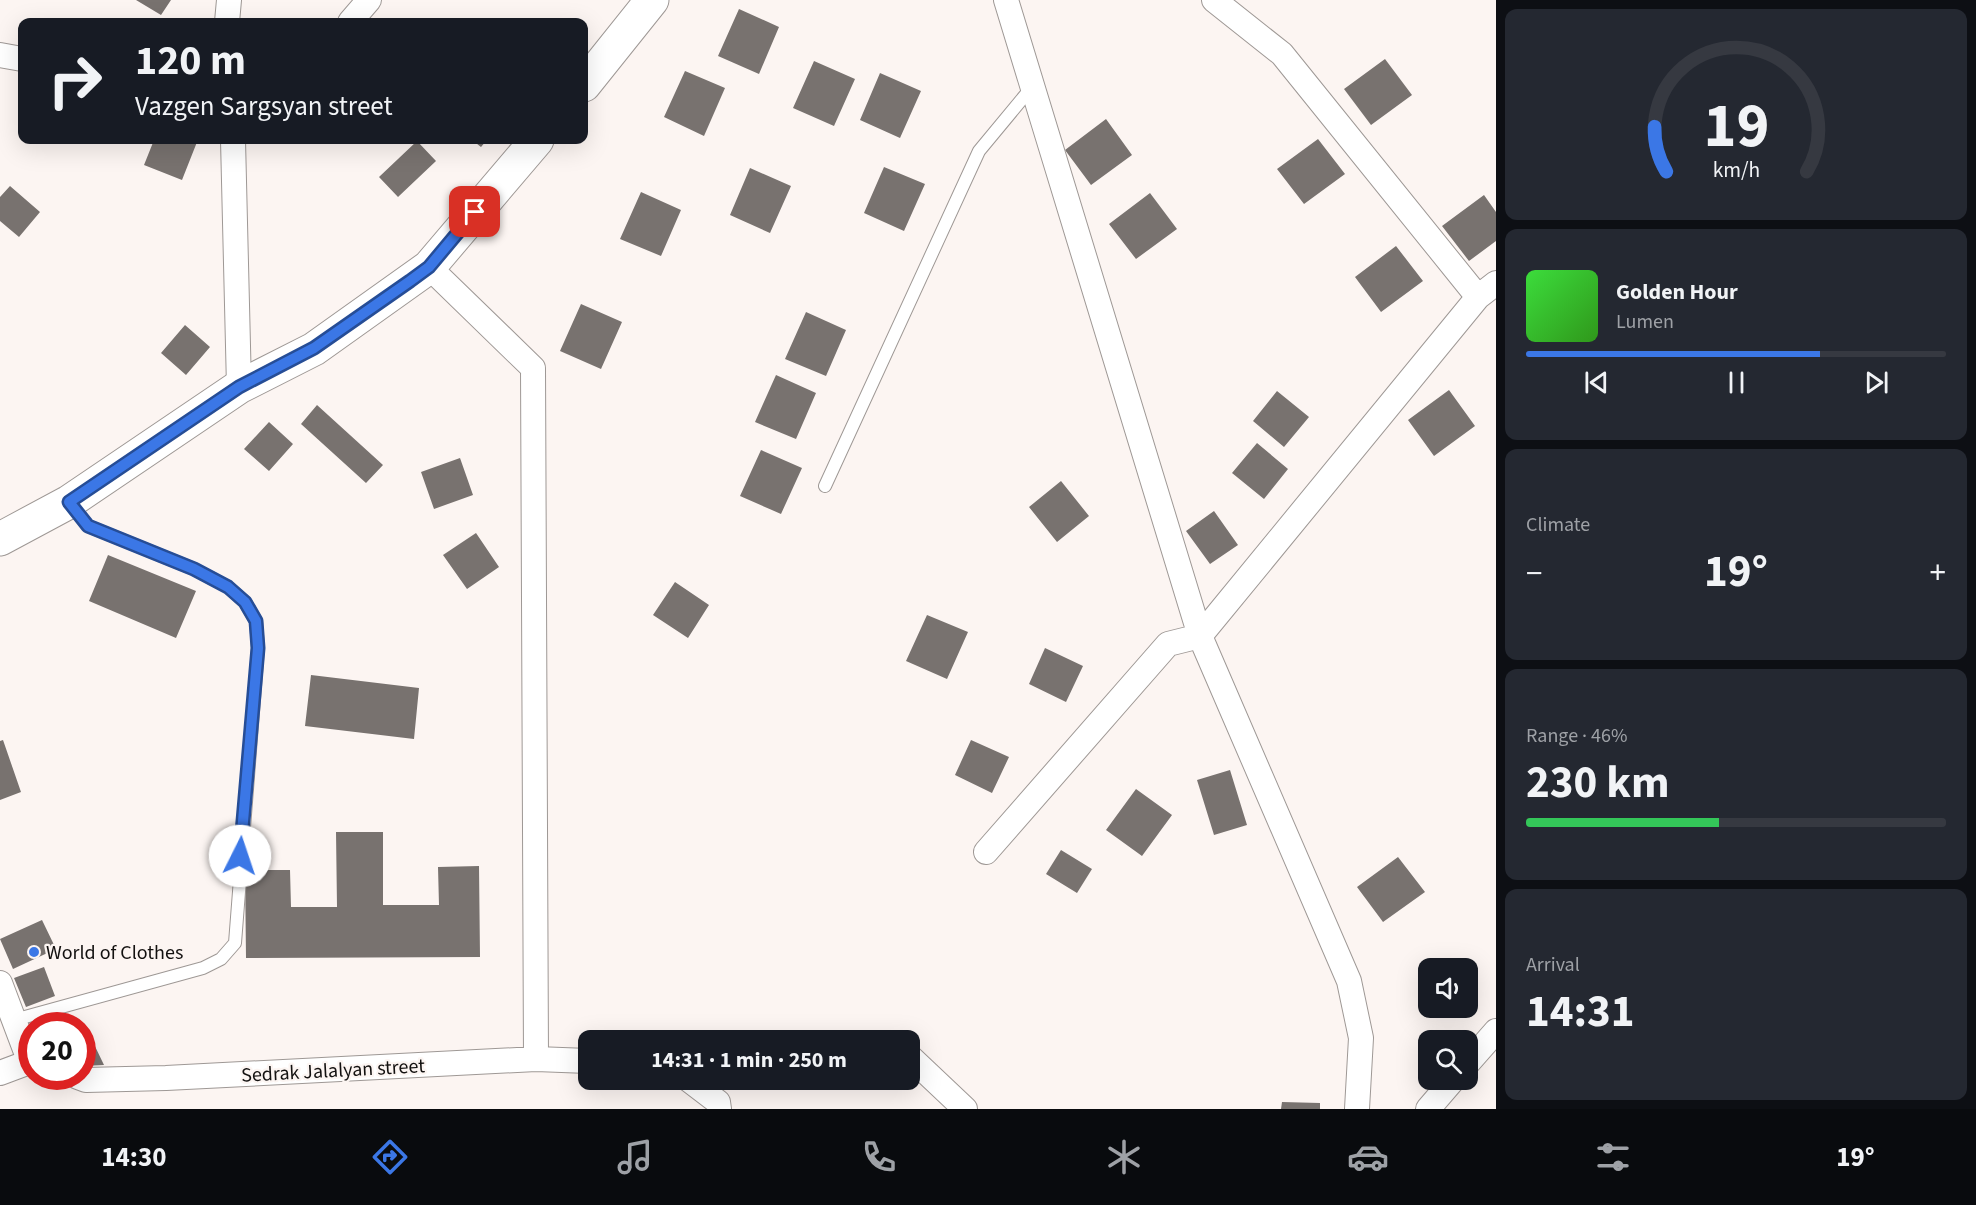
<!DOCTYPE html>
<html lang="en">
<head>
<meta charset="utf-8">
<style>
  :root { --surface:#171b24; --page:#242831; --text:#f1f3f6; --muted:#9ea1a6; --line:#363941; --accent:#3b77e6 }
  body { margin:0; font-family:"Source Sans 3",sans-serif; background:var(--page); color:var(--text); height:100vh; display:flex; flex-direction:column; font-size:22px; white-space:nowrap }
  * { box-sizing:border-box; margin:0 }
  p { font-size:20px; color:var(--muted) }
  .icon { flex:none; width:33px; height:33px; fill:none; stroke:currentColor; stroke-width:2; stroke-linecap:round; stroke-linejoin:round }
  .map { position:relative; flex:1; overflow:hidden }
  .details { display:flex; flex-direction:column; gap:9px; padding:9px; background:#0d0f14; width:480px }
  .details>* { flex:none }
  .top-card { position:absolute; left:18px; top:18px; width:570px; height:126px; border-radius:12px; box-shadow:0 6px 24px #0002; background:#171b24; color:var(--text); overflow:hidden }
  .tools { position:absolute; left:1418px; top:958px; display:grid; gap:12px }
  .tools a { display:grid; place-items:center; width:60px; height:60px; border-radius:12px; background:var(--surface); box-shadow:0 6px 24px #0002; font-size:30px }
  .speed { position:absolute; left:18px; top:1012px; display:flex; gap:12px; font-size:30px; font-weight:700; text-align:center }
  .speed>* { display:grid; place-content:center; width:78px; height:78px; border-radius:50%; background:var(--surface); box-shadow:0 6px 24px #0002; line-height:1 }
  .speed .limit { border:9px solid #d22; background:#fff; color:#111 }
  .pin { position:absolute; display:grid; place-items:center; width:51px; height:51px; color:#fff; margin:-26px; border-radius:12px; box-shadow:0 3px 9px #0006 }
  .me { position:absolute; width:66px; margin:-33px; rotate:4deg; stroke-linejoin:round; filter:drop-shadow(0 0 4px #0008) }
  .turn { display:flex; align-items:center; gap:21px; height:126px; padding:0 18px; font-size:27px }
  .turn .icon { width:78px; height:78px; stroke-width:2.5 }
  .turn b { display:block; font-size:42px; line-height:51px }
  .big { font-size:45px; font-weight:700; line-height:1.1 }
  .details .card { flex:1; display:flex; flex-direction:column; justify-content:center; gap:9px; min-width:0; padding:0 21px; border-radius:12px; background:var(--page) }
  .details .dial { align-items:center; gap:0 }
  .dial svg { height:156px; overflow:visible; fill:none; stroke:var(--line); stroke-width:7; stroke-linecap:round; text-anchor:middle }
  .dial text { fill:var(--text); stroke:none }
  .song { display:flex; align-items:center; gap:18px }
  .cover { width:72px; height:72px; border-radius:9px; background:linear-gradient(135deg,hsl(120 70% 55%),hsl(110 70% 35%)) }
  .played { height:6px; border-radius:3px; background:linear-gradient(90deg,var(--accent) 70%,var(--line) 70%) }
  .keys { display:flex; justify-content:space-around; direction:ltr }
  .heat { display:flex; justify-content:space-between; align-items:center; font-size:33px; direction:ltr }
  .charge { height:9px; border-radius:4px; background:linear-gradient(90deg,#34c759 46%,var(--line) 0) }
  .trip { position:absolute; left:578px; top:1030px; width:342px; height:60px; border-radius:12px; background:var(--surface); box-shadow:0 6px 24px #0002; font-weight:700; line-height:60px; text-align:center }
  .tab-bar { display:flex; height:96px; justify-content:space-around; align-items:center; background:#090b0e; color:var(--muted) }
  .tab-bar .icon { width:42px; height:42px }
  .tab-bar .on { color:var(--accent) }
  .tab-bar b { font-size:27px; color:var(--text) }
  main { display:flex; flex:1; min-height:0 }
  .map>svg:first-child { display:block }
  .building { fill:#78726f }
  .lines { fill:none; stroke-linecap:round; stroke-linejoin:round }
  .lane-casing { stroke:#9e9895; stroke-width:14 }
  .street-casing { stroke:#9e9895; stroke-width:26 }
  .secondary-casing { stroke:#9e9895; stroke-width:35 }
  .lane { stroke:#fff; stroke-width:12 }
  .street { stroke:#fff; stroke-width:24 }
  .secondary { stroke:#fff; stroke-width:33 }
  .route-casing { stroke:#264d96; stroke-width:15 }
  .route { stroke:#3b77e6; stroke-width:10 }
  .poi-dot { fill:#3b77e6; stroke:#fcf5f2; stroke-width:2 }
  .labels { text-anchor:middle; stroke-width:4.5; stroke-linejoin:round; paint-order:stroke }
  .poi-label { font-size:20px; fill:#131110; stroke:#fcf5f2; text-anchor:start }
  .street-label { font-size:20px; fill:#131110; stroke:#fcf5f2 }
</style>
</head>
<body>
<main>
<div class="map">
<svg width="1496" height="1109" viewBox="0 0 1496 1109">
  <rect width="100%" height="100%" fill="#fcf5f2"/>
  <path class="building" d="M136,0H171L161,15Z
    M739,9L779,27L759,74L718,56Z
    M1385,59L1412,95L1371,125L1344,89Z
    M814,61L855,79L834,126L793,108Z
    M685,71L725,88L704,136L664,117Z
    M880,73L921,91L900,138L860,120Z
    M1106,119L1132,155L1091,185L1065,150Z
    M1318,139L1345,174L1304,204L1277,169Z
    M154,140H190L197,142L182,180L144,165Z
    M472,140H487L481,147Z
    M417,141L436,161L398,197L379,177Z
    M884,167L925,184L904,231L864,213Z
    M750,168L791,186L770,233L730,215Z
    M10,186L40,212L19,237L0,221V197Z
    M641,192L681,210L661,256L620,239Z
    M1150,193L1177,229L1136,259L1109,224Z
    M1484,195L1496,212V241L1469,261L1442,226Z
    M1396,246L1423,281L1381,312L1355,277Z
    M581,304L622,322L601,369L560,351Z
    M806,312L846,330L826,376L785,359Z
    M185,325L210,347L186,375L161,353Z
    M776,375L816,393L796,439L755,422Z
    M1449,390L1475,426L1434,456L1408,420Z
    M1277,391L1309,417L1284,447L1253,421Z
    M317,405L383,465L366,483L301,424Z
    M269,422L293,444L269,471L244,449Z
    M1257,443L1288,469L1264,499L1232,473Z
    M761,450L802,468L781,514L740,496Z
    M460,458L473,495L434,509L421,472Z
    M1061,481L1089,516L1057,542L1029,507Z
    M1214,511L1238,545L1210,564L1186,531Z
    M476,533L499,567L467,589L443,555Z
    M108,555L196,591L176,638L89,601Z
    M675,582L709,605L688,638L653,615Z
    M927,615L968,632L947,679L906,661Z
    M1045,648L1083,666L1066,702L1029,684Z
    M311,675L419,688L414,739L305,726Z
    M3,740L21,792L0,800V741Z
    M971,740L1009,757L992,793L955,775Z
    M1230,770L1247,825L1214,835L1197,780Z
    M1136,789L1172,815L1142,856L1106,830Z
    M336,832H383V905H439L438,867L479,866L480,957L246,958L245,870H290L291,907H337Z
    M1061,850L1092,869L1077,893L1046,874Z
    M1398,857L1425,892L1383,922L1357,887Z
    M42,920L56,949L13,969L0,939Z
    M44,967L55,996L26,1007L14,978Z
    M91,1038L104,1065L82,1066V1039L84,1042Z
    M1282,1102L1320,1103V1109H1281Z"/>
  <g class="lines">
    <g class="lane-casing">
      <path id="lane" d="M825,486L979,151L1032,87
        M14,1020L203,968L221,959L235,943L258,648L256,621L245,602L228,587L194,569L88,526L70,503"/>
    </g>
    <g class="street-casing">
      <path id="street" d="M1006,0L1200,636L1349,981L1361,1038L1357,1109
        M1214,0L1282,54L1478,297
        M227,22L229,0
        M350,22L369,0
        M0,55L22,59
        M233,140L239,387
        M429,267L533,368L536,1059
        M986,852L1168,644L1200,636L1478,297L1496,283
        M0,983L29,1060
        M910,1057L965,1109
        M1467,1064L1496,1031
        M0,1073L32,1061
        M78,1077L86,1080L166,1078L536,1059L588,1061
        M689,1080L718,1102L719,1109
        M1428,1109L1453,1080"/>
    </g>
    <g class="secondary-casing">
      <path id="secondary" d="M584,85L652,0
        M0,539L69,502L239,387L314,349L429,267L537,140"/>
    </g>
    <use href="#lane" class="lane"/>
    <use href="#street" class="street"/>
    <use href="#secondary" class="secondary"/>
  </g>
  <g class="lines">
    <g class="route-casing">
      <path id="route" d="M240,856L258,648L256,621L245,602L228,587L194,569L88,526L69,502L239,387L314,348L410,281L429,267L475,212"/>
    </g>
    <use href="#route" class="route"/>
  </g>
  <circle class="poi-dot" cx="34" cy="952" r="6"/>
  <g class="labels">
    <g class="poi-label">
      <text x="46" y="959">World of Clothes</text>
    </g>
    <g class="street-label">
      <text transform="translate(333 1070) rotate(-3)" y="7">Sedrak Jalalyan street</text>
    </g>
  </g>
</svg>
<div class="tools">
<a><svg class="icon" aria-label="sound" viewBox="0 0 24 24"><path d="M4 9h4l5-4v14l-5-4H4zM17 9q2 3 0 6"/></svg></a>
<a><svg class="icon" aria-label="search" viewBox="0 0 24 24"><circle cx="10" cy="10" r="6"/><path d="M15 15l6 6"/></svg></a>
</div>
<div class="speed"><div class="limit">20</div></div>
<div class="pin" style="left:475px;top:212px;background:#d93025"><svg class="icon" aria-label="arrive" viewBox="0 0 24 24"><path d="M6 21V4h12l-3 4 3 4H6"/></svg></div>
<svg class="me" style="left:240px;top:856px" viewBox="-20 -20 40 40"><circle r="19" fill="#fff"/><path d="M0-13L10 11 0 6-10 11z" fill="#3b77e6"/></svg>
<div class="trip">14:31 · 1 min · 250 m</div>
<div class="top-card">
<div class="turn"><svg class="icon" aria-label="right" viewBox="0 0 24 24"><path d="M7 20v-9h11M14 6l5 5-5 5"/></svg><div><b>120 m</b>Vazgen Sargsyan street</div></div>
</div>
</div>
<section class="details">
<div class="card dial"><svg viewBox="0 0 100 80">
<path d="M14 69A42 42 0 1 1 86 69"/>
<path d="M14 69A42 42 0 0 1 8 46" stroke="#3b77e6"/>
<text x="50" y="56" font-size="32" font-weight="700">19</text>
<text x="50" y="72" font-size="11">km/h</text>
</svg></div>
<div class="card">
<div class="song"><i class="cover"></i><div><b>Golden Hour</b><p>Lumen</p></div></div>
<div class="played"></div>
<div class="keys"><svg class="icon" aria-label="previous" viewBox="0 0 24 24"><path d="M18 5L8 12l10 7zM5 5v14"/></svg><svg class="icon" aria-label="pause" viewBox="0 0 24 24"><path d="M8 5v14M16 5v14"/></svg><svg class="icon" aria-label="next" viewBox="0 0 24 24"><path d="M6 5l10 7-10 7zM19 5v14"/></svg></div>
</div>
<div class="card"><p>Climate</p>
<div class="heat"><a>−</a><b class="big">19°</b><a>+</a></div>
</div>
<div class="card"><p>Range · 46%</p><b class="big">230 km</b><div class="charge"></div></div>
<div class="card"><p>Arrival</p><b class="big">14:31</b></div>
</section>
</main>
<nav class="tab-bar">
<b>14:30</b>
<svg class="icon on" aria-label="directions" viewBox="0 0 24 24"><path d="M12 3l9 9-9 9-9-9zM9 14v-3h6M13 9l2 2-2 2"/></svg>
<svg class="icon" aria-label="music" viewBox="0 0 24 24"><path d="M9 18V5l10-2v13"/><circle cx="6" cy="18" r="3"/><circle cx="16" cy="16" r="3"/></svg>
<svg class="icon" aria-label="phone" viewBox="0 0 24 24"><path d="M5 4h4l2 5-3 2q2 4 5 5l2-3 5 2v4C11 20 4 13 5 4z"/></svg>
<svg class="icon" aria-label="climate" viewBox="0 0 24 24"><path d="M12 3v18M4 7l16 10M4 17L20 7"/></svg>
<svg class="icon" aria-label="car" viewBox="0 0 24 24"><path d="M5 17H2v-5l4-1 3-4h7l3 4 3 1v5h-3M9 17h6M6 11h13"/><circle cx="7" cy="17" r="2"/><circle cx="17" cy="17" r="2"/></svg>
<svg class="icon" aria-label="filters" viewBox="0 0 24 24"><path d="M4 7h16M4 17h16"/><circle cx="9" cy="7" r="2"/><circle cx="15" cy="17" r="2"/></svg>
<b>19°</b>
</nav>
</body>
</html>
